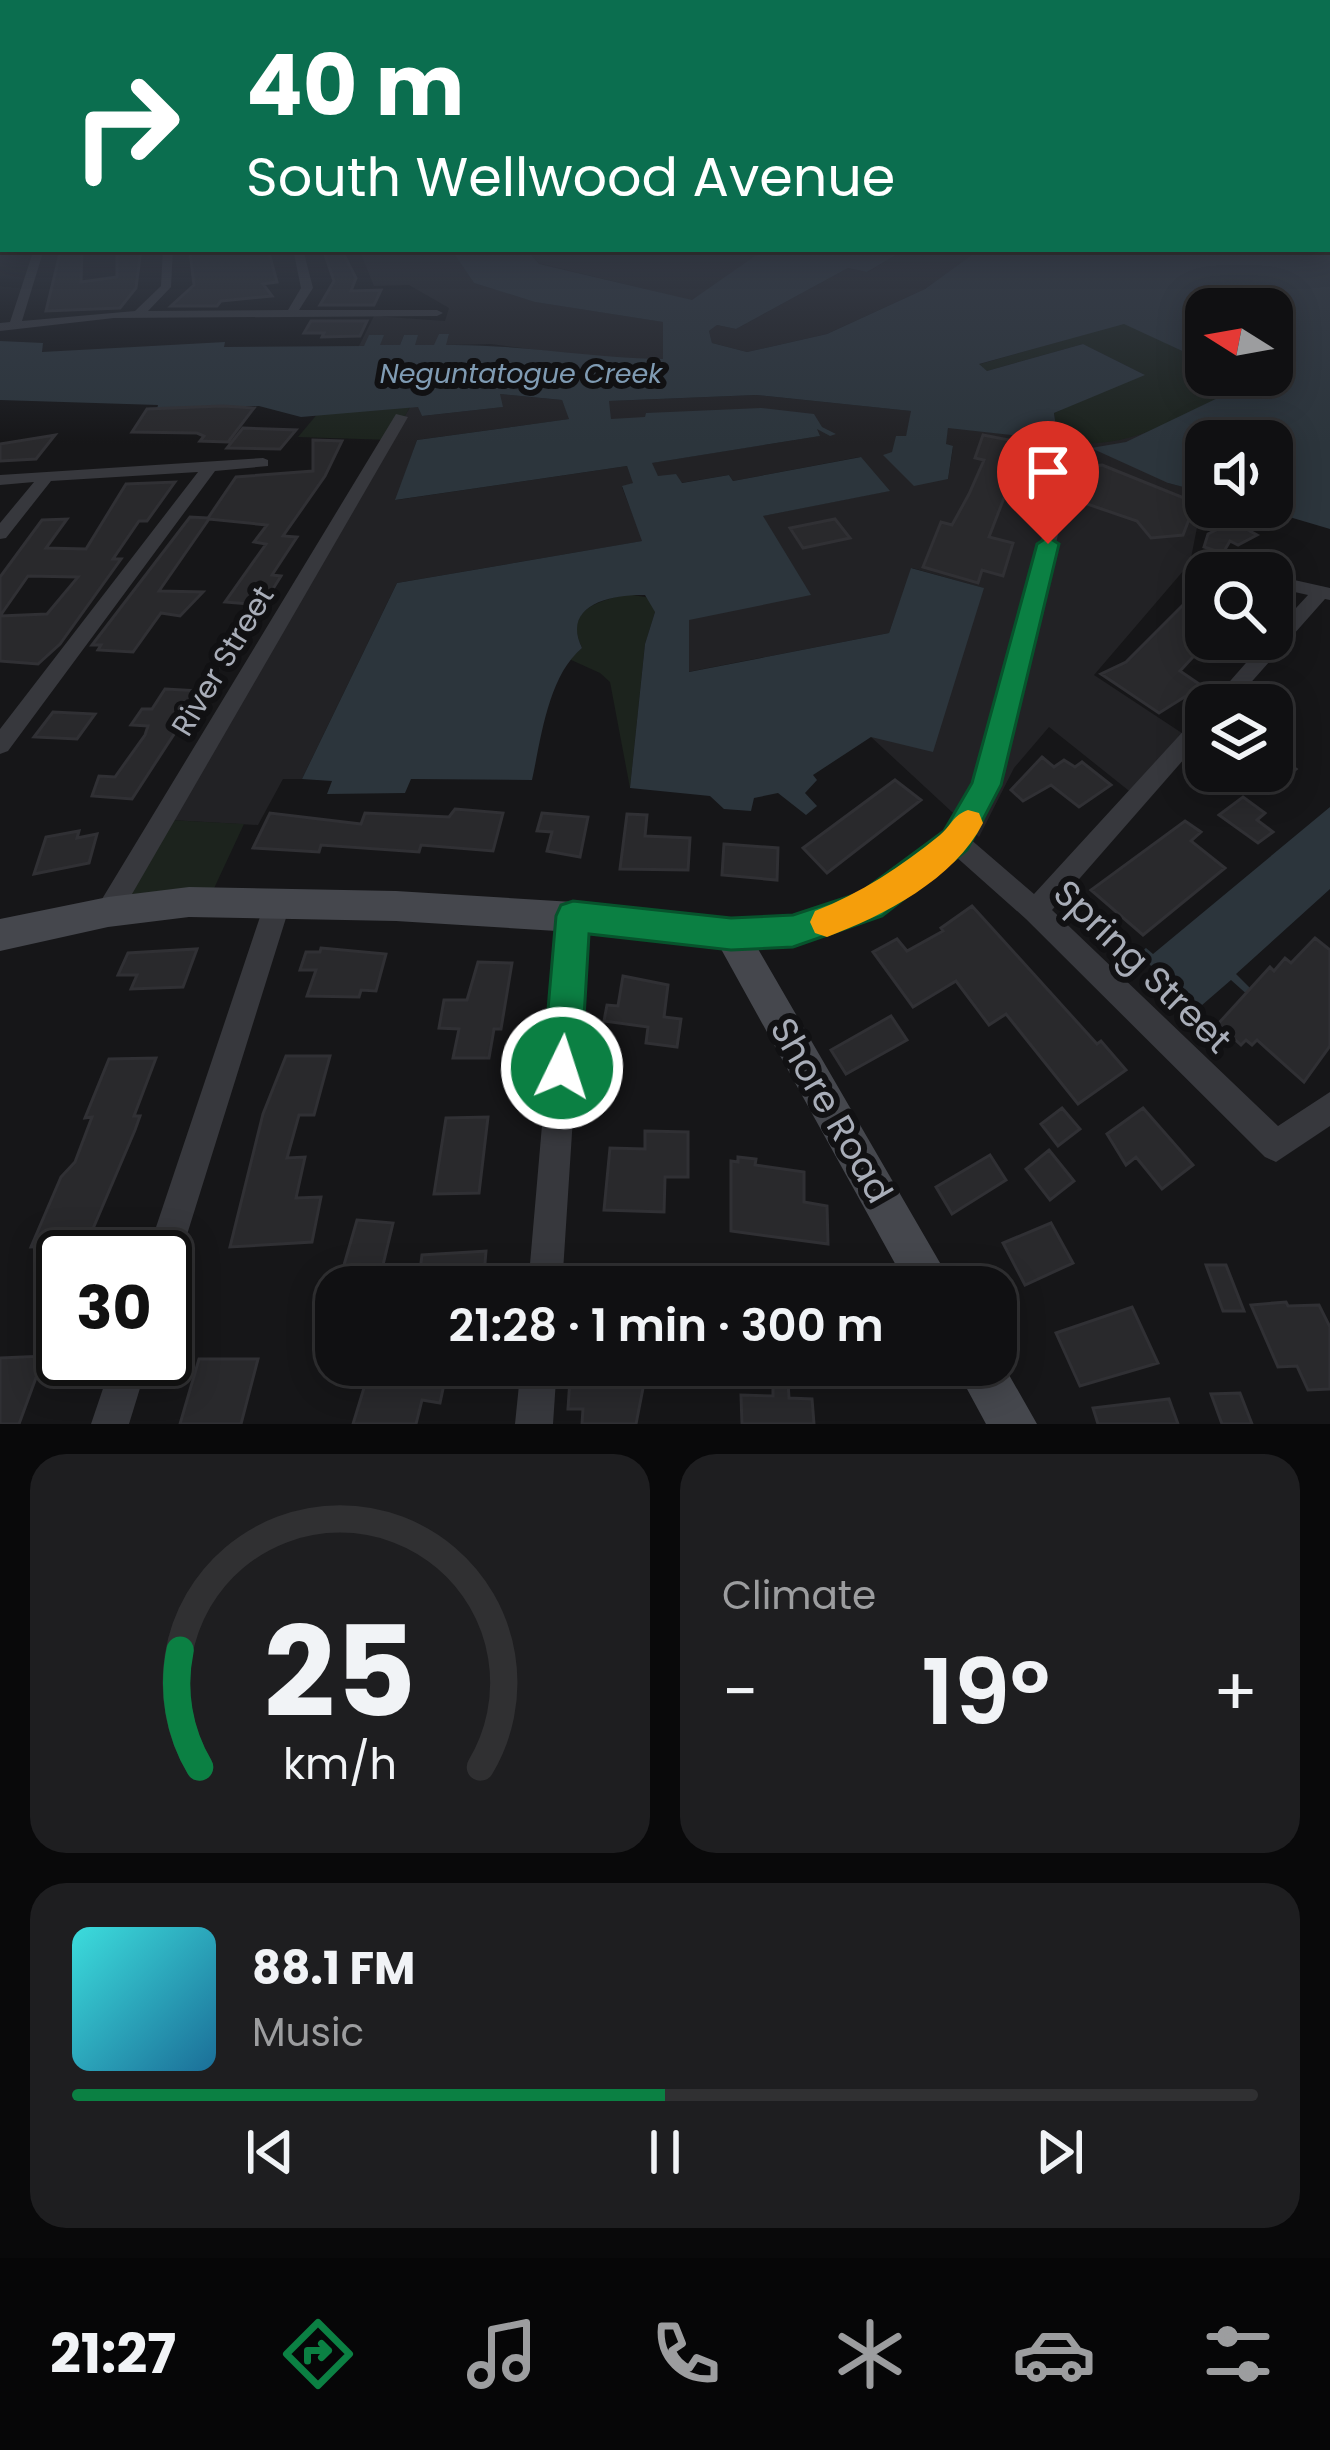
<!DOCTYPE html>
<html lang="en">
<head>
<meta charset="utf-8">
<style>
  :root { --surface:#101012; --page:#1e1e20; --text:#f1f3f6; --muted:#9c9d9f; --line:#303032; --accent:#0b8043 }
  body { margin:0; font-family:Poppins,sans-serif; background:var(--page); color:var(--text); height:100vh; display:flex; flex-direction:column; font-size:45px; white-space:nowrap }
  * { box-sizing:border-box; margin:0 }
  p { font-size:39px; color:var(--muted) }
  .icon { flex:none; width:66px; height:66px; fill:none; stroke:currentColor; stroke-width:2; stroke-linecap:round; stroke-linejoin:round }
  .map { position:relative; height:1424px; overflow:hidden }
  .sheet { display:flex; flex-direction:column; gap:30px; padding:30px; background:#09090a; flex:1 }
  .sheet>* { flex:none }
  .top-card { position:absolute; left:0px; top:0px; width:1332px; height:252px; box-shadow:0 6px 30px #0003,0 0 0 3px var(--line); background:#0b6e4f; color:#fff; overflow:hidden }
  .needle { width:78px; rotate:281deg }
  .controls { position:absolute; left:1185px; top:288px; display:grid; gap:24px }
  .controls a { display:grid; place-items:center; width:108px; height:108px; border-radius:24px; background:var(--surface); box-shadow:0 6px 30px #0003,0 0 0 3px var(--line); font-size:60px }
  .speed { position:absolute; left:36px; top:1230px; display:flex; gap:24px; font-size:60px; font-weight:700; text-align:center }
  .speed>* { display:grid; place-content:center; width:156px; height:156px; border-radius:50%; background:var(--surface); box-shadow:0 6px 30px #0003,0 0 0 3px var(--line); line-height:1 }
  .speed .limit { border:6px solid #111; border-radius:18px; background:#fff; color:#111 }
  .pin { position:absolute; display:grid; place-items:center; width:102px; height:102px; color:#fff; margin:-123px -51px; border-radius:50% 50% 50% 0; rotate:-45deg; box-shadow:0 0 12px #0007 }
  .pin .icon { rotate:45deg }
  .me { position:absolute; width:132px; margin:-66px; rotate:4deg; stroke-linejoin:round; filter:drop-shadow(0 0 9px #0008) }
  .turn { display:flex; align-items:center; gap:42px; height:252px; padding:0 48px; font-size:54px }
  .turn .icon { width:156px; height:156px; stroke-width:2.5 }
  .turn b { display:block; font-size:84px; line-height:102px }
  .big { font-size:90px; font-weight:600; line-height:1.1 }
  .sheet .card { flex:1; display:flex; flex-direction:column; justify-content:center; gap:18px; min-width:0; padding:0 42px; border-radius:36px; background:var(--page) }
  .sheet .dial { align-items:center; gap:0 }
  .dial svg { height:312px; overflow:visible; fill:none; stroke:var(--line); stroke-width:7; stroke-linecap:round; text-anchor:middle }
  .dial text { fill:var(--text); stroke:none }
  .song { display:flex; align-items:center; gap:36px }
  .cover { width:144px; height:144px; border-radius:18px; background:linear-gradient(135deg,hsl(180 70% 55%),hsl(200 70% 35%)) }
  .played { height:12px; border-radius:6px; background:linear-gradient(90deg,var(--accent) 50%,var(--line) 50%) }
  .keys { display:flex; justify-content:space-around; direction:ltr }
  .heat { display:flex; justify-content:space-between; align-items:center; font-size:66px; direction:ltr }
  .sheet .tiles { flex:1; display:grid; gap:30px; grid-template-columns:1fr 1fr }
  .card:last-child { grid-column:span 2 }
  .trip { position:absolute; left:315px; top:1266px; width:702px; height:120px; border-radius:36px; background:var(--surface); box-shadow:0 6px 30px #0003,0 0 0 3px var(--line); font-weight:600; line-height:120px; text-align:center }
  .dock { display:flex; height:192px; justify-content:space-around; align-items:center; background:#060607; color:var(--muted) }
  .dock .icon { width:84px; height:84px }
  .dock .on { color:var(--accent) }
  .dock b { font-size:54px; color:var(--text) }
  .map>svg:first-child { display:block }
  .built { fill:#222225 }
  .green { fill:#1c231d }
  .water { fill:#2c353c }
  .building { fill:#29292c; stroke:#303034; stroke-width:3; fill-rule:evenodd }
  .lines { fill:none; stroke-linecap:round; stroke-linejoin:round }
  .street { fill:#37383d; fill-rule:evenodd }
  .secondary { fill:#45474d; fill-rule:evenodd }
  .route { fill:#0b8043; stroke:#07532c; stroke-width:3 }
  .slow { fill:#f59e0b }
  .labels { text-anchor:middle; stroke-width:12; stroke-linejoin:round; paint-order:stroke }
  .far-water-label { font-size:27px; font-style:italic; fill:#7f9bb3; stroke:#111113 }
  .street-label { font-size:30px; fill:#a8adb8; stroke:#111113 }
  .near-street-label { font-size:36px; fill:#a8adb8; stroke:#111113 }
</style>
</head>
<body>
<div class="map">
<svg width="1330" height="1424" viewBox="0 0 1330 1424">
  <rect width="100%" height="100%" fill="#161618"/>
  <path class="built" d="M359,249H451L474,283L536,302L664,322L663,360L610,359L491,344L445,345L449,335L435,345H414L417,335H404L400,345L359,346L374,316L445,321L449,308L409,285L374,286Z
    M526,249H765L693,301L539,263Z
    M906,249H980L925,289L827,334L747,352L712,343L709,331L717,325L736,329L848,268L868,272Z
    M1206,362V375H1233L1168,483L1204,492L1190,563L1094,675L1194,741L1143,802L1049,727L1014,768L979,837L871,737L983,588L912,568L889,633L688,672L689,620L762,516L888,491L860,457L733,481L729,475L681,483L658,477L651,463L819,436L815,430L822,427L610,419L608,401L756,395L912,411L906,437L948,479L953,447L945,445L948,427L1057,440Z
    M499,394L562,400L570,419L417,440L396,500L627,466L634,483L622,487L643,541L397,583L302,779H283L258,825L169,820L410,407H419L422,416L502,407Z"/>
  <path class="green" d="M1124,323L1206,362V375H1233L1250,383C1188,412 1127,456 1058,440L1054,413L1143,374L1083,344L987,371L977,365Z
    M410,407L391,440L298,437L319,412Z
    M627,594L651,598L655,612L645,644L630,788L610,682L600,673L569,659L582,648C564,610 596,602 627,594Z
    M169,820L244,824L210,897L118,903Z"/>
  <path class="water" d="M1330,244V529L1256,507H1272V441H1206V493L1168,483L1091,448L1126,442L1249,383L1233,375H1272V309H1206V362L1124,324L979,364L987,371L1083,344L1145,375L1054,413L1058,440L948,428L946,444L953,446L948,479L914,486L883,455L892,452L896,436H906L911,411L756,395L609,401L611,419L645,417L646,413L761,408L814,414L822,427L836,434L830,436L817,429L820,436L652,463L658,476L676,474L682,483L729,475L733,481L861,457L890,491L763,516L811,595L689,620V672L889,633L911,568L984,588L933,752L871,737L813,775L817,780L805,793L817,806L806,815L778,793L754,798L751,811L724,809L710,796L630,788L645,644L655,612L645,595C611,594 561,605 582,648C548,676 541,739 532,780L411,779L405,793L327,794L332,781L302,779L397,583L642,541L622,486L633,483L627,466L395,500L417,440L569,419L562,400L500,394L503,407L422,416L418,407L301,417L259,406L157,409L158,405L0,400V341L43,343L42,352L225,342L224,347L364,346L369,335H384L380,345H400L404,335H418L415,345H434L439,334H449L446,345C519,344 590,358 663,359V322L535,302L474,283L451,249H526L539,264L692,300L765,249H906L867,272L848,268L736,329L717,325L709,331L712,343L747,352L827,334L925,289L980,249H1329Z
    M1330,807V889L1236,974L1255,993L1250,997L1231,980L1194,1012L1139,953L1146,948L1153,954Z"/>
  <path class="building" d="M61,249H82L81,282L117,277V253L141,249L136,288L120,308L46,311Z
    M204,249H268L277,282L263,284L272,296L221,301L217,306H171L194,285L190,252Z
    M323,249H341L356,278L351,291L381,290L374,305H320L334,281Z
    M311,321H367L360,336L322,337L324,333H304Z
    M223,406L254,408L228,442L200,441L204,436L197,433L132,432L147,409Z
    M243,428L296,430L280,449L227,448Z
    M55,435L36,459L0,461V444Z
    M983,435L1019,442L1012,477L989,537L1013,543L1003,576L982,570L978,583L923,567L941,522L952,525L969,494L984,460L975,458Z
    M313,440L342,441L325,476L283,536L297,537L272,575L281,576L263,605L225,602L266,544L254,542L267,525L209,519L159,591L203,592L180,616L161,613L133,652L98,650L101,645H92L190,517L208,518L236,477L313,471Z
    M1102,465L1189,500L1194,506L1183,535L1151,538L1137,521L1087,504L1077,495L1085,484L1080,477L1085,467Z
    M175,482L147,521H139L113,559H121L60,644L38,664L0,661V577L42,520L67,519L46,548L86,549L126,484ZM28,576L78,577L47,614L0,616Z
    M1244,516L1239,525L1257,535L1238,545L1230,541L1223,553L1204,547L1208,534Z
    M835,519L850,538L803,548L790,528Z
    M1192,596L1206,603V643L1180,671L1202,686L1159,713L1101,674L1126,662Z
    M165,689L202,691L132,799L92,796L99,776L115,777L145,735L148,726L131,725L142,709H152Z
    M53,712L95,714L77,739L34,737Z
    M1272,752L1296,769L1268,792L1238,771H1272Z
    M1042,757L1054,767L1064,760L1075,767L1082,762L1111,785L1079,807L1051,785L1023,801L1011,790Z
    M895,780L921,800L827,873L803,848Z
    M1243,797L1265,813L1257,820L1273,832L1258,843L1219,815Z
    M455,809L503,813L493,851L421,845L419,852L321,845L319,852L253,848L270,813L361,824L365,813L449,817Z
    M542,813L588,817L580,857L547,851L552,832L537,831Z
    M627,814L647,815L645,836L690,838L688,870L620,869Z
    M1185,821L1201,832L1191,841L1225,868L1143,935L1091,890Z
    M79,831L77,838L97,834L89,863L34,874L46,837Z
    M724,844L778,848L777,880L722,875Z
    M972,906L1097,1044L1101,1041L1126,1070L1078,1104L1006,1014L989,1025L956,981L913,1007L873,952L897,939L907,951L943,931L941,928Z
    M1315,938L1330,950V1046L1304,1082L1257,1040L1252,1045L1246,1040L1241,1045L1218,1024L1270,967L1274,971L1285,958L1291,963Z
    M321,948L386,954L376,991L361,990L359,997L307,996L316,970H300L306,952H320Z
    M197,949L183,987L131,989L137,975H118L128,953Z
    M478,962L512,963L501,1029H494L489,1058H453L459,1029L439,1028L444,1000H467Z
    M623,976L668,985L664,1017L681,1019L677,1047L646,1043L648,1027L604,1021L607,1005L618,1006Z
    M891,1016L907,1040L846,1074L831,1050Z
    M286,1056H330L314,1115H299L287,1158L305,1157L296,1198L321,1197L312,1242L230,1247L263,1114Z
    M156,1058L134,1116H140L135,1130L86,1245L31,1247L61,1177L75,1162L92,1117L85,1118L109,1059Z
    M1062,1108L1080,1129L1058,1146L1041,1124Z
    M1143,1108L1193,1165L1162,1189L1136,1157L1126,1165L1107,1134Z
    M488,1117L479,1193L434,1194L446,1118Z
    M645,1131L688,1132V1177H665L664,1212L604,1210L610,1148L645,1149Z
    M1049,1150L1074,1181L1050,1200L1026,1169Z
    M990,1155L1006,1180L952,1214L936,1187Z
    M738,1157L756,1159L755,1165L804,1172V1202L827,1206L828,1244L731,1231V1161L738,1162Z
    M357,1220L393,1223L382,1269L344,1265Z
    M1051,1223L1073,1263L1025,1285L1003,1243Z
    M486,1251L483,1287H418L422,1255Z
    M1206,1265H1226L1244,1311H1223Z
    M1286,1302L1288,1306L1319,1305L1330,1327V1389L1308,1390L1297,1366L1278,1367L1251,1305Z
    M1132,1307L1158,1363L1080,1386L1056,1333Z
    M44,1356L19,1424H0V1358Z
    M199,1359H258L241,1424H180Z
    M371,1365H448L440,1403L422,1400L416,1424H353Z
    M773,1365H787L789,1398L812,1399L814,1424H742L741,1395L773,1396Z
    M598,1368L632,1369V1383H644L636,1424H582L583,1409H568L570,1379L582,1380L583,1371Z
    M1240,1393L1252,1424H1222L1211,1394Z
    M1169,1399L1178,1424H1098L1093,1408Z"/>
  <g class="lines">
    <path class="street" d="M34,249H44L22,321L135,311L161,286L163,249H173L171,287L148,311L288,310L301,288L293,249H303L313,288L299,310H437L443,313L437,316L114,318L0,331V323L10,322Z
      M396,414L408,417L117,920L108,924L99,920L95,912L99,904Z
      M1067,444L1079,447L998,785L969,838L1034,894L1199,714L1206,712V734L1052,910L1278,1126L1330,1092V1126L1276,1162L1265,1157L1026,919L954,855C930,874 905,898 879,914C833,940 782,944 731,946L722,943L718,934L722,925L731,922L793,919L834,909L861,897L947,834L976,783Z
      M263,458L268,460V466L215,471L8,751L0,754V729L198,472L51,481L6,538L0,539V523L34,482L0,485V475Z
      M1203,560L1239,569L1242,573L1197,570L1194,566Z
      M1272,575L1330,588V600L1325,599L1231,705H1209L1267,639H1272V634L1308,595L1272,587Z
      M278,890L287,894L291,902L180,1257L175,1269L165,1273V1257H146L265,902L269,894Z
      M573,905L582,909L586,917L562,1287H528L560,917L564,909Z
      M113,1359H149L129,1424H91Z
      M521,1365H557L553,1424H515Z"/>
    <path class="secondary" d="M189,887L396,891L573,902L743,923L954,1287H908L721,949L573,932L396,921L189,917L108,927L0,951V919L108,897Z
      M996,1352L1037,1424H986L954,1365H996Z"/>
  </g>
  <linearGradient id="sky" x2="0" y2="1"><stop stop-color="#0c0c0d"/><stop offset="0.55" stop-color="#363c48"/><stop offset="1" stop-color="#363c48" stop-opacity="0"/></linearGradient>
  <rect width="1330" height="443" fill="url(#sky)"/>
  <path class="route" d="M1048,537L1059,544L1001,785L967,850L882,916L793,947L731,950L589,934L581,1068L575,1081L562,1087L548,1081L543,1068L556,916L561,905L573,901L731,918L793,915L860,893L944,831L972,783L1037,544Z"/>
  <path class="slow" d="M968,810L979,813L983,823C955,879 883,916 827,937L815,933L810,922L815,911C861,893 901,867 940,835C951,826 953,815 968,810Z"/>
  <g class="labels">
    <g class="far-water-label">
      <text x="521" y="383">Neguntatogue Creek</text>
    </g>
    <g class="street-label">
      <text transform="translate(223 661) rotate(-59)" y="10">River Street</text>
    </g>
    <g class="near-street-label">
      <text transform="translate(1143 966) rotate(44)" y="13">Spring Street</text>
      <text transform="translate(832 1110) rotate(60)" y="13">Shore Road</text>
    </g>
  </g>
</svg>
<div class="controls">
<a><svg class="needle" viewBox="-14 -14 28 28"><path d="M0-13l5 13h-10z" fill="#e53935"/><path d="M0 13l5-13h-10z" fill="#9c9d9f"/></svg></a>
<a><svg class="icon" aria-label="sound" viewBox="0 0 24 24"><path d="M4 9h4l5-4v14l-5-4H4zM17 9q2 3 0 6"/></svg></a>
<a><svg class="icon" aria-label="search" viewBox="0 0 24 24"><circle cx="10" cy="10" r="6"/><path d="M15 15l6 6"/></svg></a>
<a><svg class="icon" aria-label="layers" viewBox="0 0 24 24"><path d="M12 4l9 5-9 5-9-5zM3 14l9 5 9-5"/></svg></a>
</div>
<div class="speed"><div class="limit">30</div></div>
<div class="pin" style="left:1048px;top:544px;background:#d93025"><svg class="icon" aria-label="arrive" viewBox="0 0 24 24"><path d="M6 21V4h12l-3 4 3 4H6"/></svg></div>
<svg class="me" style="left:562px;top:1068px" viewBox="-20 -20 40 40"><circle r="17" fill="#0b8043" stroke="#fff" stroke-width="3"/><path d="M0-11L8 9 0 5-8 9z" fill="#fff"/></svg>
<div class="trip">21:28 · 1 min · 300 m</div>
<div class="top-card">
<div class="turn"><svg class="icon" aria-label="right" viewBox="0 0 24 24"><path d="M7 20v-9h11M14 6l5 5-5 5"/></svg><div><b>40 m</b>South Wellwood Avenue</div></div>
</div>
</div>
<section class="sheet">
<div class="tiles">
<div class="card dial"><svg viewBox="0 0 100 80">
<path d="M14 69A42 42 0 1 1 86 69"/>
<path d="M14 69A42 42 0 0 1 9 39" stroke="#0b8043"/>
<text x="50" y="56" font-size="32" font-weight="700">25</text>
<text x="50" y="72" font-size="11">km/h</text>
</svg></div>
<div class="card"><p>Climate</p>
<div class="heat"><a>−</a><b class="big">19°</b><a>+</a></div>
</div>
<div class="card">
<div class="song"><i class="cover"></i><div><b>88.1 FM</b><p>Music</p></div></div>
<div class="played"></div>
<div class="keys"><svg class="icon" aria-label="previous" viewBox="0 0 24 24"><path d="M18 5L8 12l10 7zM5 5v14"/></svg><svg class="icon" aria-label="pause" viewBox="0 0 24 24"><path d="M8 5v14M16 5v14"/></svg><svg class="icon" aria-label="next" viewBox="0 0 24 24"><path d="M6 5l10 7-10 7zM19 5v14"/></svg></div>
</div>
</div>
</section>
<nav class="dock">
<b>21:27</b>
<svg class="icon on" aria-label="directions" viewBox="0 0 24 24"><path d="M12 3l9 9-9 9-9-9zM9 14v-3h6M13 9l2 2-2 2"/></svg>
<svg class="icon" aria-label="music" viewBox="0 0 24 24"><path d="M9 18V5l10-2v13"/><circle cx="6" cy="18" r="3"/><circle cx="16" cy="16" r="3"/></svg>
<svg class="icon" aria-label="phone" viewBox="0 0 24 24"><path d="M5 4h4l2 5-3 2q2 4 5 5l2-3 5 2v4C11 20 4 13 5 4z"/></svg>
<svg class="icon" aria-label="climate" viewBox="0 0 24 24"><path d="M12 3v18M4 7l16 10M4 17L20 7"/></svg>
<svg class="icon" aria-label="car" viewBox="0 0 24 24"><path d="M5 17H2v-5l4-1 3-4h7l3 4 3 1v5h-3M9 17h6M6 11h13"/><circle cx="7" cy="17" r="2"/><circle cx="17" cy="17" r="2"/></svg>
<svg class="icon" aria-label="filters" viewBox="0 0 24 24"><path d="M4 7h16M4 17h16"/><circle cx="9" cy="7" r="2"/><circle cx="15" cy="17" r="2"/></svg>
</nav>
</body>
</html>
